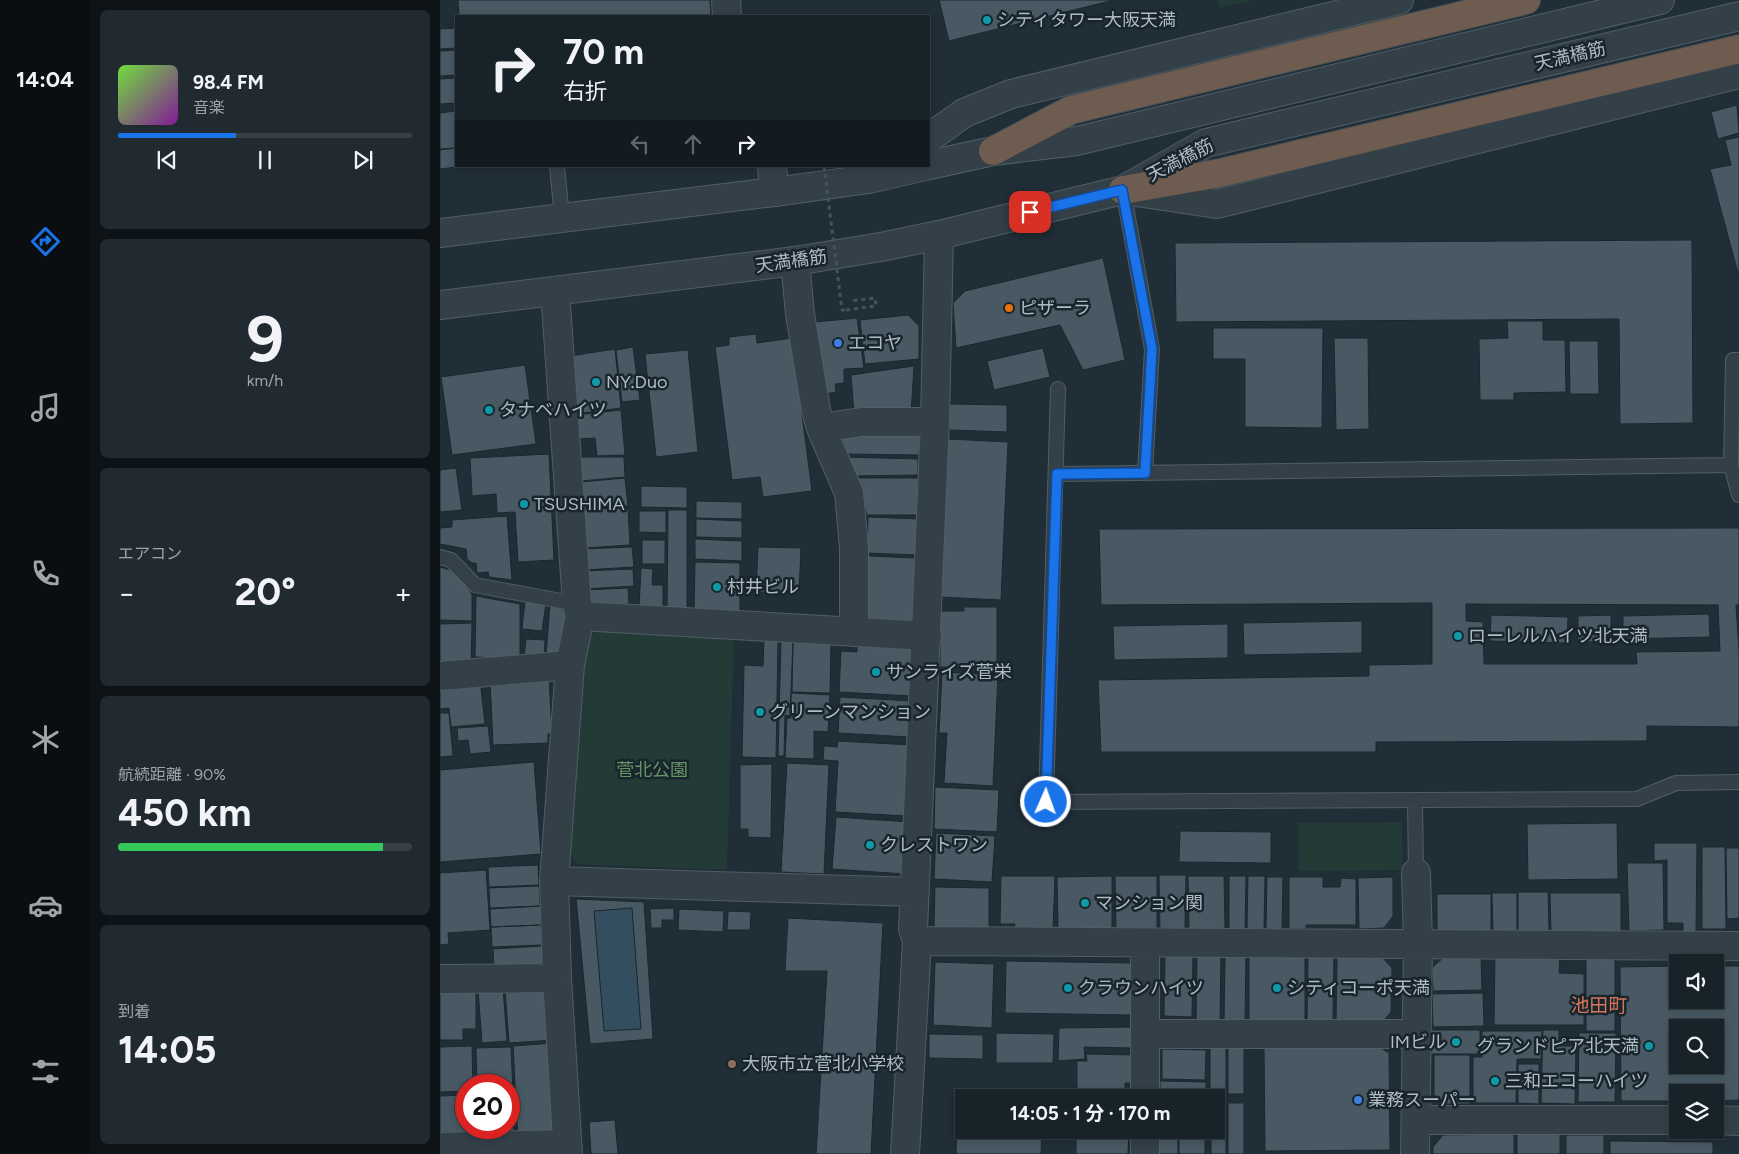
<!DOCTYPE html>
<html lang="ja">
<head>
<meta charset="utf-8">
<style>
  :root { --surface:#182229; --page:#212a31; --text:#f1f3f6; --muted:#9fa4a8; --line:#363f46; --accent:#1a73e8 }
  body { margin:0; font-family:Figtree,"Noto Sans JP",sans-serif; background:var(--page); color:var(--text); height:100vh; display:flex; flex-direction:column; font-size:19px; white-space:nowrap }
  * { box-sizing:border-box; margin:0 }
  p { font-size:16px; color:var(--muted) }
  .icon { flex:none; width:28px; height:28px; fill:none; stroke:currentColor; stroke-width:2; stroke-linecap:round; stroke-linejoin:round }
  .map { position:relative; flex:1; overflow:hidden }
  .side { display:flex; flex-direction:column; gap:10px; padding:10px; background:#0d1317; width:350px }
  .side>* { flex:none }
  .top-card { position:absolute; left:15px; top:15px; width:475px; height:152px; border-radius:0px; box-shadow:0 2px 8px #0003,0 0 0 1px var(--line); background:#182229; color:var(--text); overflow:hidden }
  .fabs { position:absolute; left:1229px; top:954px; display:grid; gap:10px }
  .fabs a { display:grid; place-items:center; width:55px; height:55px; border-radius:0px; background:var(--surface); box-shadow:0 2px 8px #0003,0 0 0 1px var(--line); font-size:25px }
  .speed { position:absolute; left:15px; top:1074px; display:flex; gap:10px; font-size:25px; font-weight:700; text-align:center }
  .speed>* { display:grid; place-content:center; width:65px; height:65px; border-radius:50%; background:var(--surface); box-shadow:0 2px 8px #0003,0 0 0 1px var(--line); line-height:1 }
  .speed .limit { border:8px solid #d22; background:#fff; color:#111 }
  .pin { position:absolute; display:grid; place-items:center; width:42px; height:42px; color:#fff; margin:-21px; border-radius:10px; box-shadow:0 2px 8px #0006 }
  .me { position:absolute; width:55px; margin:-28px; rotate:2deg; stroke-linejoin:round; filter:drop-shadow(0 0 4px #0008) }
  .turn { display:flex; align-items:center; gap:18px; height:105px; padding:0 25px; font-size:22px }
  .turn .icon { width:65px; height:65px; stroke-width:2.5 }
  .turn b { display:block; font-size:35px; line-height:42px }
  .lanes { display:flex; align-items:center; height:48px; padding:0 25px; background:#0003; justify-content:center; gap:25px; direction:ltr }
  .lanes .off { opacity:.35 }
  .big { font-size:38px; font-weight:700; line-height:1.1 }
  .side .widget { flex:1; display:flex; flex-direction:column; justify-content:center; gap:8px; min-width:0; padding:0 18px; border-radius:8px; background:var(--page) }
  .side .dial { align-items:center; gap:0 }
  .dial b { font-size:65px; line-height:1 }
  .song { display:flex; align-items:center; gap:15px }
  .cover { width:60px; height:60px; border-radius:8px; background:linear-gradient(135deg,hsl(100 70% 55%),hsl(290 70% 35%)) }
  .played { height:5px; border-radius:2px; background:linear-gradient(90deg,var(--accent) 40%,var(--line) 40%) }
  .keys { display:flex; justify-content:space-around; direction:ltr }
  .heat { display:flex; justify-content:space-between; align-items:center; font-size:28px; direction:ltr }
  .charge { height:8px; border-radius:4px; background:linear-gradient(90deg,#34c759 90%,var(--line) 0) }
  .trip { position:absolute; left:515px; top:1089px; width:270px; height:50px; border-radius:0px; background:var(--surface); box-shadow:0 2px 8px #0003,0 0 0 1px var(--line); font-weight:700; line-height:50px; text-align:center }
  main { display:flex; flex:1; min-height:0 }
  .tabs { display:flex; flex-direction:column; width:90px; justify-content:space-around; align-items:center; background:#0a0e10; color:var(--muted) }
  .tabs .icon { width:35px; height:35px }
  .tabs .current { color:var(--accent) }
  .tabs b { font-size:22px; color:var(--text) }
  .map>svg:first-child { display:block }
  .green { fill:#233a37 }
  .water { fill:#334e5f }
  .building { fill:#485963; stroke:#1b272e; fill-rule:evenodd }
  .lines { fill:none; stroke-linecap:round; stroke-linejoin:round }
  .service-casing { stroke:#515e66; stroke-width:16 }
  .minor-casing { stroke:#515e66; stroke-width:30 }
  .tertiary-casing { stroke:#515e66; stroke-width:30 }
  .motorway-casing { stroke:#3e4b52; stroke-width:30 }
  .path { stroke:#415755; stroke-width:3; stroke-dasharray:4 4; stroke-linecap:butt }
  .service { stroke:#334048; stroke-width:14 }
  .minor { stroke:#334048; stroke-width:28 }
  .tertiary { stroke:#334048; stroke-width:28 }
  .motorway { stroke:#6e5c50; stroke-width:28 }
  .path-bridge { stroke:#415755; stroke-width:3; stroke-dasharray:4 4; stroke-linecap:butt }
  .route-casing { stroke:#114b97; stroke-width:12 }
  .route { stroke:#1a73e8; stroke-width:9 }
  .culture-dot { fill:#0f9aa8; stroke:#19252c; stroke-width:2 }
  .food-dot { fill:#e8710a; stroke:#19252c; stroke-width:2 }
  .shop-dot { fill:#3f7fe0; stroke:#19252c; stroke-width:2 }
  .education-dot { fill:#8d6e63; stroke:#19252c; stroke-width:2 }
  .labels { text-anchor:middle; stroke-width:5; stroke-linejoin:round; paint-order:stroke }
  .poi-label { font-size:18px; fill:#adbbc5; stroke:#19252c; text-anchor:start }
  .street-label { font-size:18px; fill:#adbbc5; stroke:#19252c }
  .park-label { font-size:18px; fill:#659567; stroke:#19252c }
  .neighbourhood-label { font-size:19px; fill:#d3765a; stroke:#19252c }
</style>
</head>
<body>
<main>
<nav class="tabs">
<b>14:04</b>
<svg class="icon current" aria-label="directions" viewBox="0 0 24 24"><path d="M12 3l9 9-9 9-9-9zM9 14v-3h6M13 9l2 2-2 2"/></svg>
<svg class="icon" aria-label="music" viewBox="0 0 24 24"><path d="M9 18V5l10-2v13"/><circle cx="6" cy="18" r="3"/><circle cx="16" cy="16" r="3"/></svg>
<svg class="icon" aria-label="phone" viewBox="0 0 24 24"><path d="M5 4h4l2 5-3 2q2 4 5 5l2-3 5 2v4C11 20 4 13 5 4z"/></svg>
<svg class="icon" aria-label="climate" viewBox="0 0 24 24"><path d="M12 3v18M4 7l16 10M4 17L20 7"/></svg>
<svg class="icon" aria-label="car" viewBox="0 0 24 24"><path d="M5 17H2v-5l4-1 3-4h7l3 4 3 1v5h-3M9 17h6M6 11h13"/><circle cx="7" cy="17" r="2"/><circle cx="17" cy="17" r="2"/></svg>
<svg class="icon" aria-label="filters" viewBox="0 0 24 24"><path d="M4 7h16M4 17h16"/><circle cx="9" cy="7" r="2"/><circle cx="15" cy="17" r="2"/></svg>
</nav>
<section class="side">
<div class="widget">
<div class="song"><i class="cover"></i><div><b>98.4 FM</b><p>音楽</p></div></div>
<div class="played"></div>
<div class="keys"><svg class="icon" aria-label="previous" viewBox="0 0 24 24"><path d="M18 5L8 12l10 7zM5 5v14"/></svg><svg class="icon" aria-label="pause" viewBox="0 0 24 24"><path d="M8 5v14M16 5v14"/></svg><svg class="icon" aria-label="next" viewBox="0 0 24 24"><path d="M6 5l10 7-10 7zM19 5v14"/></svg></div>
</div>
<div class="widget dial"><b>9</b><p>km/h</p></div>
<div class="widget"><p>エアコン</p>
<div class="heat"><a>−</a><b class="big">20°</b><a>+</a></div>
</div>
<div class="widget"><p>航続距離 · 90%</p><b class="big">450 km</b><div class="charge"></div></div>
<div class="widget"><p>到着</p><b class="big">14:05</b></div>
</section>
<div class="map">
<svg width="1299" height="1154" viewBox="0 0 1299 1154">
  <rect width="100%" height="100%" fill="#202e37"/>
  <path class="green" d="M778,0H814L779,8Z
    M160,626L294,633L287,870L137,864L127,847L143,643Z
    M962,822L963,870L859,871L858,823Z"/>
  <path class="water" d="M192,908L201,1029L164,1031L154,911Z"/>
  <path class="building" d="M18,0H270L271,16H19Z
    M499,0H674L509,41Z
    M16,28V48L0,49V29Z
    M16,50V75L0,76V51Z
    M16,78V103L0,104V79Z
    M1297,105L1299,133L1278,139L1271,112Z
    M15,111L16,148L0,149V113Z
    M1299,137V277L1270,169L1291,165L1285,140Z
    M16,148V166H25L0,169V150Z
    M1252,240L1253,423L1180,424L1179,319L736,322L735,243Z
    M663,258L685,360L643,370L620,325L516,348L513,303L525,291Z
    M468,315L479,326V359L425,364L420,320Z
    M417,318L424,368L404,369V383L395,384L396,392L385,394L376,322Z
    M1067,321H1103V340H1125L1126,392L1074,393V400H1040L1039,339L1068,338Z
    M773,328H883L882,428L805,427V359H773Z
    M316,334L317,343L352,338L372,491L323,497L320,477L292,480L275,347L289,345V337Z
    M894,338H928L929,429L896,430Z
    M1129,341H1158L1159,394H1130Z
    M193,347L200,400L182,402L176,350Z
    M603,348L610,377L554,390L547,361Z
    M175,349L181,408L136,414L130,356Z
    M248,350L258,452L216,457L205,354Z
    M85,365L96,444L12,455L1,377Z
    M474,366L471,414H414L411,375Z
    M509,404L567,405V432L509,430Z
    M181,410L185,455L157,456L155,438L138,439L136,415Z
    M392,431L480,432L479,455L404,454Z
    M508,439L568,442L561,600L501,597Z
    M109,454L114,560L78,562L75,512L57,513L56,494L32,496L30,458Z
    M139,457H184L185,477L141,481Z
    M403,457L478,459V475L412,476Z
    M16,468L22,510L0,512V470Z
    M185,478L188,506L142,507L140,482Z
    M416,478H478L477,515H427Z
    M201,486L247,487V508L201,507Z
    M256,501L302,502V519L256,518Z
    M188,508L190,545L144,548L142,509Z
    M228,510H247V612H227Z
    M199,511H226V533L199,532Z
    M67,516L72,580L49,577L48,572L37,573L36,563H32L27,559L26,549L0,544V528L12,527V520Z
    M428,517L478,519L476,555L427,553Z
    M256,519L302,521V538L256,537Z
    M1299,528V605H1296L1299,651V727L1207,726V741L936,742V752H661L658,680L929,676V665L992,664V603L661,605L659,529ZM1026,604L1278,605L1280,651L1196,652L1197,664H1044L1043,622L1026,621Z
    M255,539L302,541V561L255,559Z
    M202,540H225V564H202Z
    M192,547L194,567L144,570L142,549Z
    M318,547L361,548L359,593L316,592Z
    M428,556L476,558L473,625L425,623Z
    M255,562L300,563V613L254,612Z
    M0,567L16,572L32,594V621L0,620Z
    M201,568L213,569L212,585H223V609L199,608Z
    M193,569L194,586L144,589L143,571Z
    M188,588L189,604L145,606V590Z
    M36,596L80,604V659L35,657Z
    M85,601L106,603L102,631L82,629Z
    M110,605L131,607L127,656L106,655Z
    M524,607H557V668L500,667V611H524Z
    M1269,614L1270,637L1183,639V616Z
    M1051,615L1128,617L1127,643L1050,641Z
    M1171,615V642H1138V616Z
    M922,621V653L804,655L803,623Z
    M32,623L31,667L0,666V624Z
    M788,624V658L674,660L673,626Z
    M86,639L105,640L104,659L84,657Z
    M324,639H338L336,758L302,757L304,665L323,666Z
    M341,640H353L350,716L345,715L344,756H338Z
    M353,640L391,641L390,693L352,692Z
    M417,642L474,645L472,696L399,692L401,651L417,652Z
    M502,672L558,675L553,786L504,783L507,733H499Z
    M109,676L112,734H108V743L53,745L50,679Z
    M40,679L45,724L11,727L9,708L0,709V683Z
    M351,693L390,695L388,732L374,731V759L345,758L347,718H351Z
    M400,697L472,701L470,737L398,733Z
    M0,713H9L13,756L0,757Z
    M48,726L51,752L30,754L28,740L18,741L17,728Z
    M398,741L471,745L466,816L395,812L398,761L383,760L384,746L397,747Z
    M94,762L101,854L0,862V770Z
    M347,763L389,765L384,874L341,872Z
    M332,764L331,838L308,837V829H300V765Z
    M495,787L559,790L557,832L494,829Z
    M396,817L469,822L465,874L392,869Z
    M1177,823L1178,879L1088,880L1087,824Z
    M740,831L831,832V863L739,862Z
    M496,833L555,836L552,882L494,879Z
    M1214,843H1257L1256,932H1243V923H1227V860L1214,861Z
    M1262,847H1285L1286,929H1262Z
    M1286,848H1299V918L1287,919Z
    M1187,863H1223L1224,930L1189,931Z
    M98,865L99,885L49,887L48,867Z
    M46,870L50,930L8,933L9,944L0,945V873Z
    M719,875H746L745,929H720Z
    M561,876H615L613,931L574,930L575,924H560Z
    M672,876V930H618L617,877Z
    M675,876H717V930L676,929Z
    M748,876H784L785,929L749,930Z
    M789,876H806L805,929H789Z
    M808,876H825L824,929H807Z
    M827,877H843L842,930L826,929Z
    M849,877H883V887H900L901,878L916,879V925H866V929H849Z
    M953,877V916L944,928L919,929L918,878Z
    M99,886L100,906L50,908L49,888Z
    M495,887L549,888V929L494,928Z
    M1078,892H1108L1109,931H1078Z
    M1052,893H1077V931H1053Z
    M1110,893H1181V932L1111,931Z
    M997,894H1051V932L997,931Z
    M136,899L204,902L213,1039L150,1044ZM192,908L201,1029L164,1031L154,911Z
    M101,906V925L51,927L50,909Z
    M234,908V920H222V928H211L210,909Z
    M239,909L284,911L283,932L238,930Z
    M288,911L311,912L310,930H287Z
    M348,918L443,923L431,1154H376L387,971H345Z
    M101,925L102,945L52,947L51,927Z
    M103,946L104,960L98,967L54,970L53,949Z
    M757,953L781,954L780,1025L756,1024Z
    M809,954H865V1023H809Z
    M1055,954L1120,955L1119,973L1144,974V1025H1054Z
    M785,955H806L805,1023H784Z
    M868,955H894L893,1023L867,1022Z
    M897,955H940L952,968L951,1012L941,1024L896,1023Z
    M1041,955L1042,990L993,991L992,968L1005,956Z
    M725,956H753L752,1017L724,1016Z
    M1146,957H1175V1031H1146Z
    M566,961L692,963L691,1015L565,1013Z
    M495,962L554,964L552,1028L493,1025Z
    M1238,966V1000H1275V966H1299V1100L1275,1101V1092H1238V1101H1181L1180,967ZM1238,1028H1275V1065H1238Z
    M98,987L111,998L114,1040L69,1043L65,989Z
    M63,988L67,1041L42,1043L38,990Z
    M0,989H36V1029H23V1040H0Z
    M1043,993L1044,1026L993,1027L992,994Z
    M695,1027V1048L644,1047L645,1059L618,1061L619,1028Z
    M991,1030H1040V1054H991Z
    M1103,1030H1119V1046H1136L1135,1104L1101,1103Z
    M1042,1031H1102L1101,1059H1077L1076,1103H1033V1057H1042Z
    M556,1033L614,1034L613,1063H556Z
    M1139,1033H1176L1175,1102H1138Z
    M489,1034L543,1035V1059L489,1058Z
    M115,1043L121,1138L78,1139L73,1046Z
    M934,1044L949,1053L950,1150L825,1151L824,1048Z
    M32,1046L33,1085H26V1091L0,1092V1047Z
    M770,1046H786V1093H770Z
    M71,1047L73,1092L69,1093V1085H37L36,1048Z
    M788,1047H804V1094H788Z
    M722,1049L766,1050L765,1080L722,1079Z
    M646,1054L693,1055V1083H685V1098H637V1061H647Z
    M994,1055H1030V1104H1007L994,1095Z
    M1078,1064H1099V1104L1078,1103Z
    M720,1081L766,1082V1098H720Z
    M518,1091L603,1094V1098H524V1130H602L601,1154H516Z
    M26,1095V1128H34V1139L0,1141V1096Z
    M73,1097L74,1139H56V1128H69V1098Z
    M788,1103H804V1154H788Z
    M776,1104H786V1154H771V1130H776Z
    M175,1120L178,1154H151L149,1122Z
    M37,1128H54L55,1139H37Z
    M636,1130H689L688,1154H636Z
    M719,1130H738V1154H719Z
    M739,1130H765V1154H739Z
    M1074,1134V1154H993V1147L1003,1135Z
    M1077,1134H1120V1154H1077Z
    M1126,1135H1164V1154H1126Z
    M1170,1141L1273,1142V1154H1170Z"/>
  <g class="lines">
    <g class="service-casing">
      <path id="service" d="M117,166L122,218
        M683,190L712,349L705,473
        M1299,360H1293L1291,465L1299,495
        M618,389L606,802L1197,799L1236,783L1299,782
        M617,474L1291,465
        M0,557L11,560L35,585L137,604
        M975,802L976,873"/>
    </g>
    <g class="minor-casing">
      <path id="minor" d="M286,0L287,16
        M489,138L524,113L571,94L959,0
        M332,166L334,192
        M690,191L777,204L1299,74
        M355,261L360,314L376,410L381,428L409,493L414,548V632
        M115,291L137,604L140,616L130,665L114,881L117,978L128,1154
        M381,428L422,422H495
        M140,616L487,636
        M0,676L130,665
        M114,881L475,892
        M477,941L1299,946
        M705,944V1098
        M0,979L117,978
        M705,1034H976
        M977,1120H1238
        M1275,1120L1299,1121
        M0,1147L127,1144
        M465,1154L477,941L473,929L495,422L499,235
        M705,1154V1130
        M975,1154L978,944L976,873"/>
    </g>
    <g class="tertiary-casing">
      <path id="tertiary" d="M489,165L553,151L637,141L1220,0
        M0,233L334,192L429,179L485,166
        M0,305L355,261L441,247L499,235L683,190L766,143L1299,16"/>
    </g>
    <g class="motorway-casing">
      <path id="motorway" d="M553,151L631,110L1086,0
        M683,190L780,173L1299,49"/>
    </g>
    <path class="path" d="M406,310L436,306L435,298L410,301"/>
    <use href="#service" class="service"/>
    <use href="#minor" class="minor"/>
    <use href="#tertiary" class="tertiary"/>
    <use href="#motorway" class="motorway"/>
    <path class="path-bridge" d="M384,166L402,310H406"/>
  </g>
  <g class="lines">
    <g class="route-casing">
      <path id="route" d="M590,212L682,190L712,349L705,473L617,474L606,802"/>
    </g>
    <use href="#route" class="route"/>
  </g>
  <g class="culture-dot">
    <circle cx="547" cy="20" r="5"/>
    <circle cx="156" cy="382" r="5"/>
    <circle cx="49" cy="410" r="5"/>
    <circle cx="84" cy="504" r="5"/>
    <circle cx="277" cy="587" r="5"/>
    <circle cx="1018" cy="636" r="5"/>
    <circle cx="436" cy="672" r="5"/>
    <circle cx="320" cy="712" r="5"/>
    <circle cx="430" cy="845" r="5"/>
    <circle cx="645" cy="903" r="5"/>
    <circle cx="628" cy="988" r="5"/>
    <circle cx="837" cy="988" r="5"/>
    <circle cx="1016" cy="1042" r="5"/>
    <circle cx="1209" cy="1046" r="5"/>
    <circle cx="1055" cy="1081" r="5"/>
  </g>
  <circle class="food-dot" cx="569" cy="308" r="5"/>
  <g class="shop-dot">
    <circle cx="398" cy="343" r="5"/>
    <circle cx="918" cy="1100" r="5"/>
  </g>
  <circle class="education-dot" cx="292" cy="1064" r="5"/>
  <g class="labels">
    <g class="poi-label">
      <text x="557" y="26">シティタワー大阪天満</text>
      <text x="579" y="314">ピザーラ</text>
      <text x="408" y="349">エコヤ</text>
      <text x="166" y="388">NY.Duo</text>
      <text x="59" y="416">タナベハイツ</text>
      <text x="94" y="510">TSUSHIMA</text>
      <text x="287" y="593">村井ビル</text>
      <text x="1028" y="642">ローレルハイツ北天満</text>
      <text x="446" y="678">サンライズ菅栄</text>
      <text x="330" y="718">グリーンマンション</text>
      <text x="440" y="851">クレストワン</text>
      <text x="655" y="909">マンション関</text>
      <text x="638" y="994">クラウンハイツ</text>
      <text x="847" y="994">シティコーポ天満</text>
      <text x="1006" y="1048" text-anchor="end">IMビル</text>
      <text x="1199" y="1052" text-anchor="end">グランドピア北天満</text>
      <text x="302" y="1070">大阪市立菅北小学校</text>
      <text x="1065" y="1087">三和エコーハイツ</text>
      <text x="928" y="1106">業務スーパー</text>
    </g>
    <g class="street-label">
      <text transform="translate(1130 56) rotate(-13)" y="6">天満橋筋</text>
      <text transform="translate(740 160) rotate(-27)" y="6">天満橋筋</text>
      <text transform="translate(351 261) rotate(-8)" y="6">天満橋筋</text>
    </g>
    <g class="park-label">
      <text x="212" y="776">菅北公園</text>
    </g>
    <g class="neighbourhood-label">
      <text x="1159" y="1012">池田町</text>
    </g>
  </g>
</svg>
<div class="fabs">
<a><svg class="icon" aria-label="sound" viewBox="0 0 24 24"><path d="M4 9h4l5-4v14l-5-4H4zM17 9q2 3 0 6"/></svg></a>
<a><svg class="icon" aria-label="search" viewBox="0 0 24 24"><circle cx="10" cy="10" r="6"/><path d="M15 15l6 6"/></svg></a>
<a><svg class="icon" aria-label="layers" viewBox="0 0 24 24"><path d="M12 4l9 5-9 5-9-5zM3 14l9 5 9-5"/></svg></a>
</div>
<div class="speed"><div class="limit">20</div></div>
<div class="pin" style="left:590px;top:212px;background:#d93025"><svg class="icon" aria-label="arrive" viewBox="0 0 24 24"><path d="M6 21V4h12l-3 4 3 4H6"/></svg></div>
<svg class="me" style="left:606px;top:802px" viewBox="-20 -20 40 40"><circle r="17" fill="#1a73e8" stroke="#fff" stroke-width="3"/><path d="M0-11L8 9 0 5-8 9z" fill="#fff"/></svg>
<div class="trip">14:05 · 1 分 · 170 m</div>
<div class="top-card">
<div class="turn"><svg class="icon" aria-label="right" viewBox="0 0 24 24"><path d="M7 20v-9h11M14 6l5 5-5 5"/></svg><div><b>70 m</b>右折</div></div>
<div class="lanes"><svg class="icon off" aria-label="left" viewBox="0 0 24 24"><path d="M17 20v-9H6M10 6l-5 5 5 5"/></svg><svg class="icon off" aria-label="ahead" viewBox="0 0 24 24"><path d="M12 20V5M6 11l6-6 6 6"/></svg><svg class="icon" aria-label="right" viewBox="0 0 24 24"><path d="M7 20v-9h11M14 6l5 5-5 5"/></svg></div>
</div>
</div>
</main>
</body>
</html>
